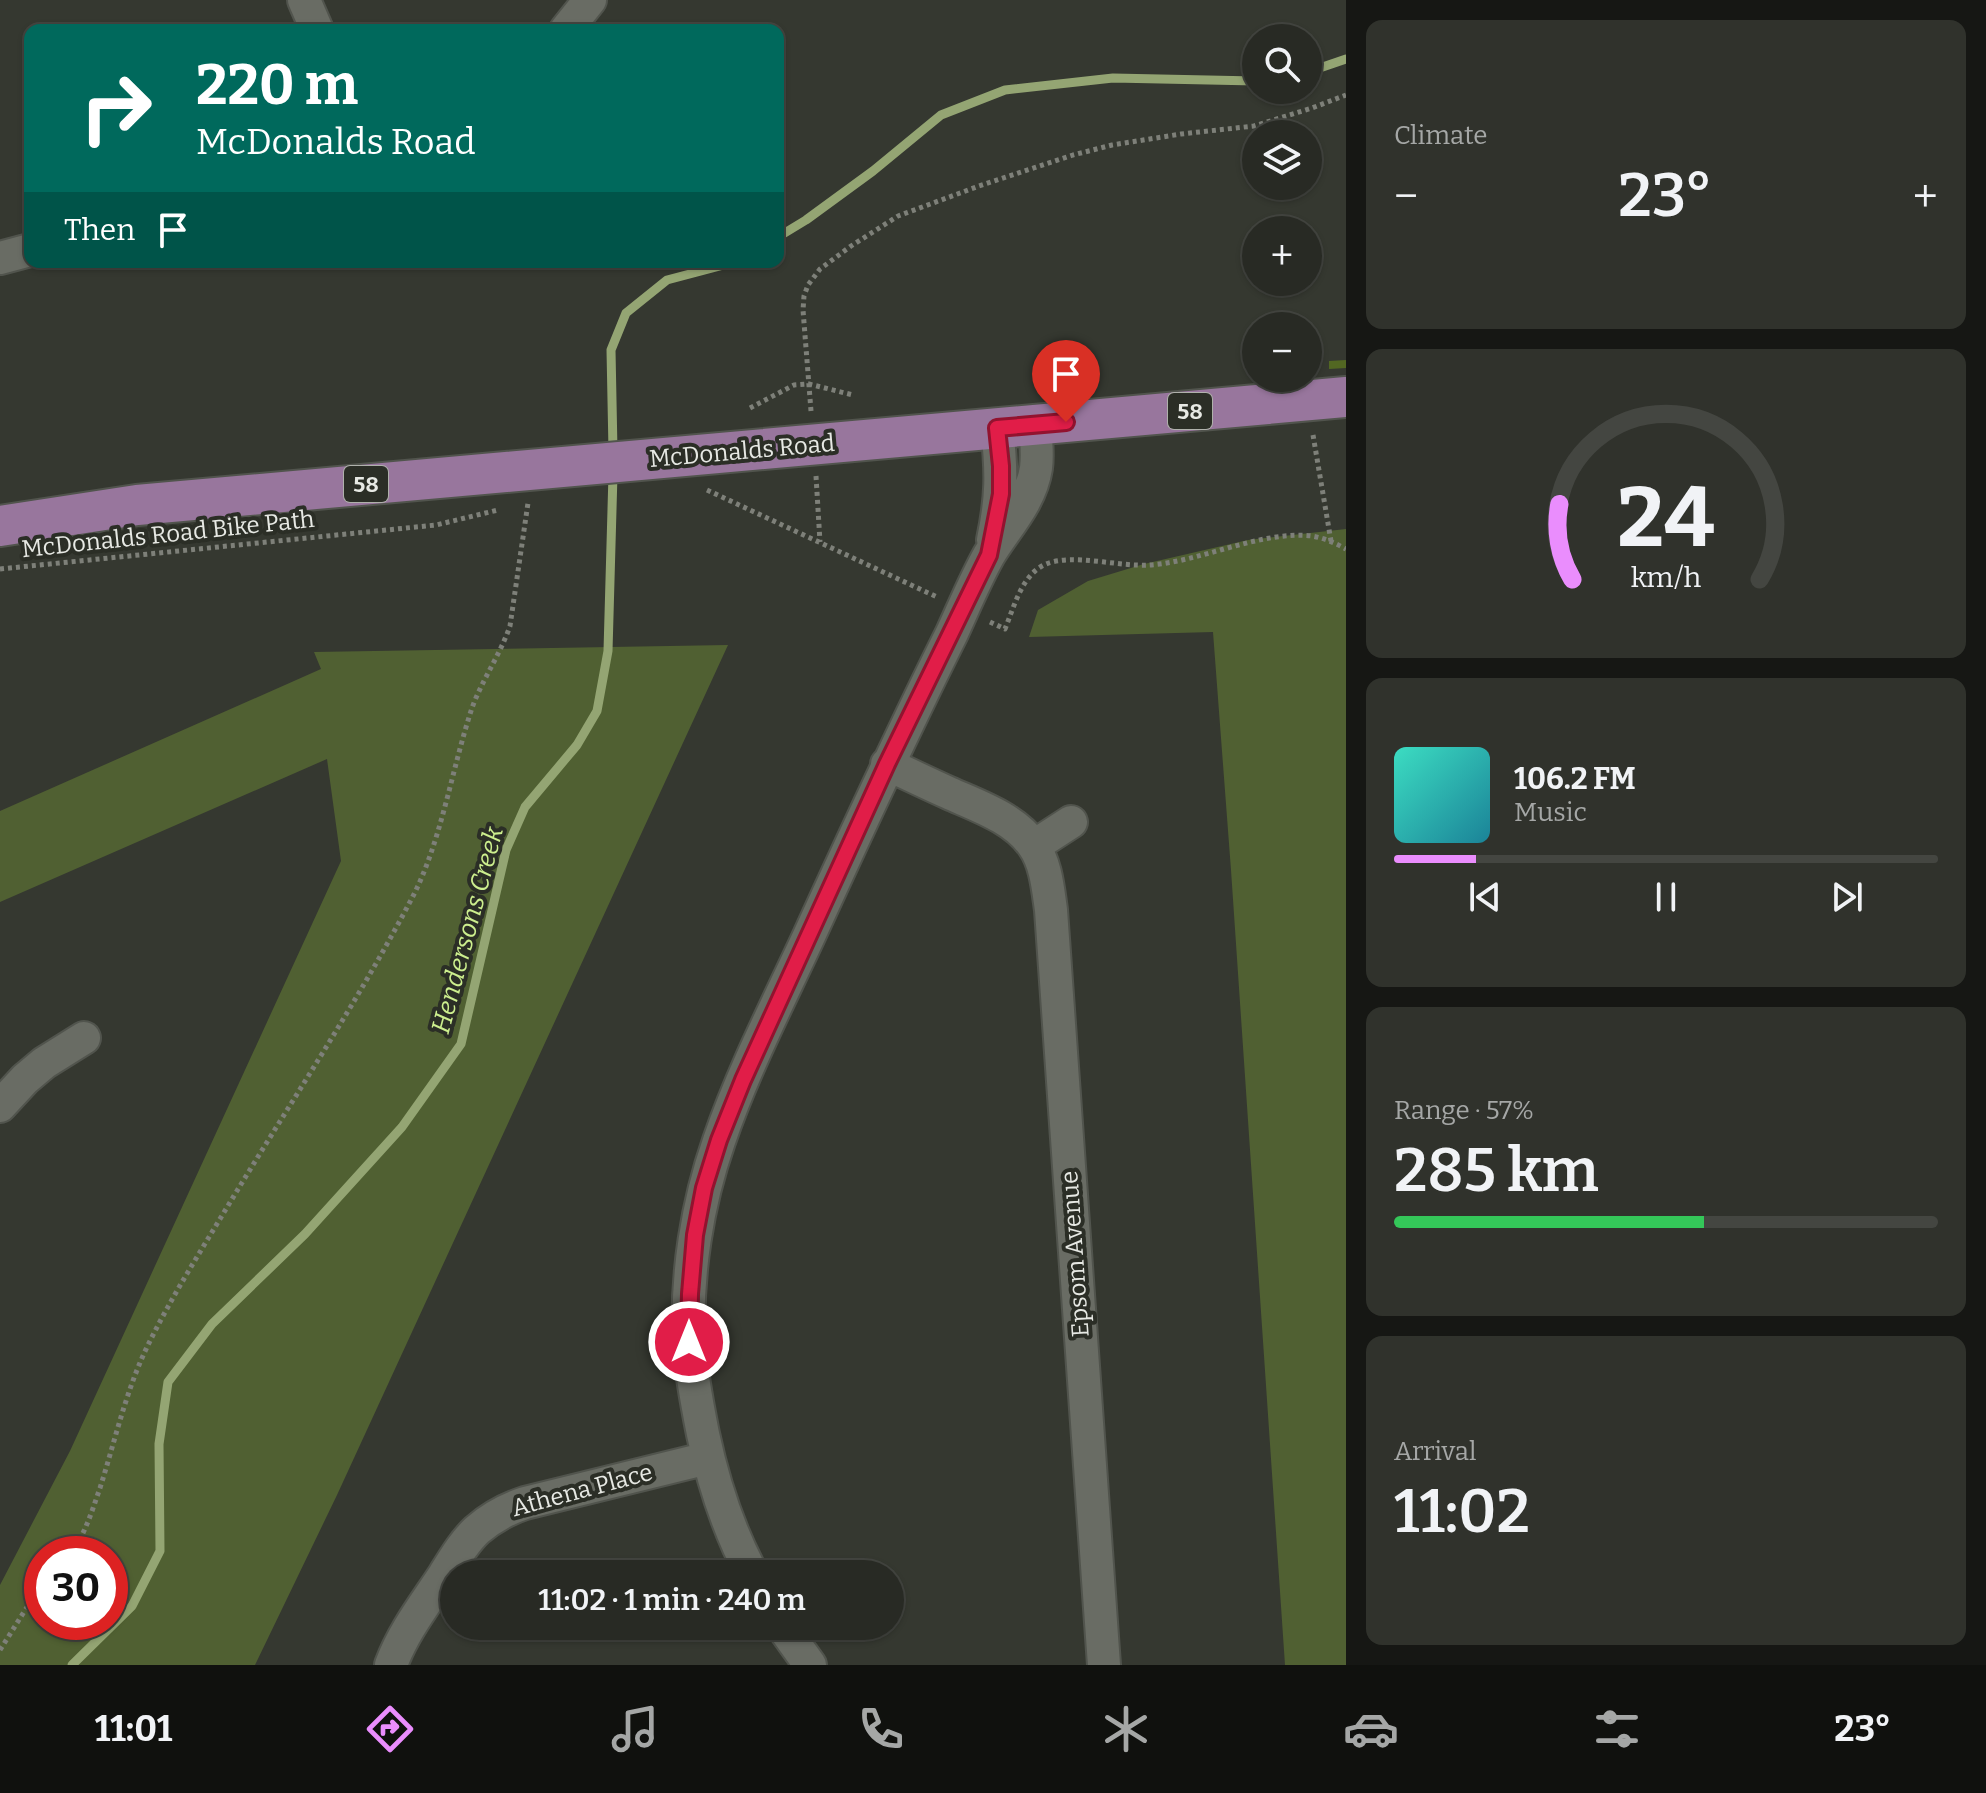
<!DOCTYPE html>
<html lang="en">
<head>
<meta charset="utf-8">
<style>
  :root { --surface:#282a24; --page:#30322c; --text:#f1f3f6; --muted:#a5a7a6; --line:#444641; --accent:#ea8dfd }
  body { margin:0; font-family:Bitter,serif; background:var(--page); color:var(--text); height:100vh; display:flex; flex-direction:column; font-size:30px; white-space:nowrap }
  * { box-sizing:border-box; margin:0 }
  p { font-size:26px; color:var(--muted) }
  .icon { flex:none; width:44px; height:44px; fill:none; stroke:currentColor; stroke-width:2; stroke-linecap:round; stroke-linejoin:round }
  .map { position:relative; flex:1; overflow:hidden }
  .panel { display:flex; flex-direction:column; gap:20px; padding:20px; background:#161714; width:640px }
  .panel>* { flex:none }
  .hud { position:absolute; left:24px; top:24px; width:760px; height:244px; border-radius:16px; box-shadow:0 2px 6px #0004,0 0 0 2px var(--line); background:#00695c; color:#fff; overflow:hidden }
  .controls { position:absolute; left:1242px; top:24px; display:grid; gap:16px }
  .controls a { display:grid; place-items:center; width:80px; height:80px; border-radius:50%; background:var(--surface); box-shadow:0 2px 6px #0004,0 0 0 2px var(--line); font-size:40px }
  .speed { position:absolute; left:24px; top:1536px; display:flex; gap:16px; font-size:40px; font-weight:700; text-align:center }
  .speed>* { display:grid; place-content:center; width:104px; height:104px; border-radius:50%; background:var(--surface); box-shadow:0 2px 6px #0004,0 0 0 2px var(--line); line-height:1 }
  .speed .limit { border:12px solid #d22; background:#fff; color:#111 }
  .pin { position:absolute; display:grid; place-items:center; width:68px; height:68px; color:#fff; margin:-82px -34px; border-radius:50% 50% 50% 0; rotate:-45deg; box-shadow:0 0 8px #0007 }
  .pin .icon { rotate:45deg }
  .me { position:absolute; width:88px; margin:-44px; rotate:0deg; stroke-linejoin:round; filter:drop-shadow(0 0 6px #0008) }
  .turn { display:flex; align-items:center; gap:28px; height:168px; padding:0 40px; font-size:36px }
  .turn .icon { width:104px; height:104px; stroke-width:2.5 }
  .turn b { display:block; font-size:56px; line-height:68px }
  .then { display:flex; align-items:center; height:76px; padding:0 40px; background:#0003; gap:16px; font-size:30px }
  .big { font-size:60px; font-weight:600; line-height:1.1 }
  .panel .widget { flex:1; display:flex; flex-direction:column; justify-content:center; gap:12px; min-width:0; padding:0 28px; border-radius:16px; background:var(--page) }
  .panel .dial { align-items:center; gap:0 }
  .dial svg { height:208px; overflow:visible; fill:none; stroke:var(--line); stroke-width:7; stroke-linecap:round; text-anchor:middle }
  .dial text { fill:var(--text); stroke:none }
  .song { display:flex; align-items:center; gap:24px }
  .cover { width:96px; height:96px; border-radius:12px; background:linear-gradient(135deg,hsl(170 70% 55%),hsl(190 70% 35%)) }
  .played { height:8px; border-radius:4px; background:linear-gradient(90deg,var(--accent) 15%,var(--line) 15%) }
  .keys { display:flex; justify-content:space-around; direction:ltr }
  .heat { display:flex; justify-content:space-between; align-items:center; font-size:44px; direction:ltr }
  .charge { height:12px; border-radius:6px; background:linear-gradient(90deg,#34c759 57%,var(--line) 0) }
  .trip { position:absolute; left:440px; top:1560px; width:464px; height:80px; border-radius:40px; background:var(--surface); box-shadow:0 2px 6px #0004,0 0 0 2px var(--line); font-weight:600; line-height:80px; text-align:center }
  .tabs { display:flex; height:128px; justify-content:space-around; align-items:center; background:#10110e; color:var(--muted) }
  .tabs .icon { width:56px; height:56px }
  .tabs .current { color:var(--accent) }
  .tabs b { font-size:36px; color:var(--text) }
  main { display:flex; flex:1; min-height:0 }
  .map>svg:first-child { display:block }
  .green { fill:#506032; fill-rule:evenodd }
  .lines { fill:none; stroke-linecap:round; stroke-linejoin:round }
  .stream { stroke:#94a573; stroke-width:9 }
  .building { fill:#526722 }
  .minor-casing { stroke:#51544d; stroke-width:36 }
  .major-casing { stroke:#51544d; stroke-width:44 }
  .path { stroke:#7e8079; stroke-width:5; stroke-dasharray:4 4; stroke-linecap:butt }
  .minor { stroke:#696c64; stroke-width:32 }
  .major { stroke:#98769d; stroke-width:40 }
  .route-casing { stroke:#92132f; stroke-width:20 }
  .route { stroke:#e11d48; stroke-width:14 }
  .labels { text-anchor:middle; stroke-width:8; stroke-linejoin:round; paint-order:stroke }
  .shield { fill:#2b2e26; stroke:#afb1ab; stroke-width:2 }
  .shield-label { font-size:22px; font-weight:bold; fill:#e7e9e4 }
  .street-label { font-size:24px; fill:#e7e9e4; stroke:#2b2e26 }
  .water-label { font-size:26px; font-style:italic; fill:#cdef8e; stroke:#2b2e26 }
</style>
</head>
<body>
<main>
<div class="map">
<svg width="1346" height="1665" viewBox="0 0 1346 1665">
  <rect width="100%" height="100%" fill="#353830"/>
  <path class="green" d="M1346,529V1665H1285L1231,870L1213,632L1029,637L1038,610L1088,581L1144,564L1248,540Z
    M728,645L337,1495L255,1665H0V1585L70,1451L341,861L327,759L0,902V811L321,669L314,652ZM42,1554H110V1622H42Z"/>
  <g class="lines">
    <path class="stream" d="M1308,72L1346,59
      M778,237L806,220L873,171L941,115L1005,90L1113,78L1256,81
      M613,451L611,350L626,313L667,280L735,262
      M72,1665L132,1606L160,1551L159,1444L168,1382L212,1324L305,1234L402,1127L461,1044L506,850L525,807L577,745L597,711L608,651L613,474"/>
  </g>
  <path class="building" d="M1346,360V368L1329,369V361Z"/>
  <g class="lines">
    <g class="minor-casing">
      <path id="minor" d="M304,0L317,30
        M566,30L590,0
        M0,258L30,250
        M993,540C1002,497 1002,472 997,428
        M887,764C908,774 929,784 949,793C978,806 1014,818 1033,845C1046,863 1048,889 1051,910L1104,1665
        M1034,846L1071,822
        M0,1106L25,1079L44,1063L84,1038
        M752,1574C729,1531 713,1482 703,1434C697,1404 691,1373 689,1342C686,1275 697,1204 719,1141C743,1071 778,1003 809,936C855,835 902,733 952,633C964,607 975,580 989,555C1006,527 1031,502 1036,468C1038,454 1036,439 1035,425
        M782,1626L810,1665
        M391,1665C403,1632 425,1604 444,1575C454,1559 464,1542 477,1530C492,1517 507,1509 525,1503L708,1458"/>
    </g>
    <g class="major-casing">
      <path id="major" d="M0,526L137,505L1346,397"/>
    </g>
    <path class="path" d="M750,408L794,385L809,384L853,395
      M811,411L803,310L804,296L808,285L820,269L851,246L898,216L979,186L1073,155L1112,145L1181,134L1254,126L1312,108L1346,95
      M1313,435L1331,541
      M816,476L820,542
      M707,490L937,597
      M0,569L436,525L498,510
      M990,622L1005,629C1014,607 1022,574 1046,564C1072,553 1119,567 1149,565C1201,562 1261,530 1312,536C1324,538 1335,543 1346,549
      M71,1554C85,1534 92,1511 100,1488C115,1441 126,1390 148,1345C170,1300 197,1257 223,1214C286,1109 355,1007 412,898C441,843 452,768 472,708C482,680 500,655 510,626L528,503
      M0,1650L34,1596L42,1588"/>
    <use href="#minor" class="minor"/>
    <use href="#major" class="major"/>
  </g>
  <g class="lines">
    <g class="route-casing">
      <path id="route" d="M689,1342L690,1294L695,1235L704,1188L719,1140L743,1080L887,764L989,555L1001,494V466L997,428L1066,422"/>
    </g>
    <use href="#route" class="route"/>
  </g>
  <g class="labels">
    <g class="shield">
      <rect x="1168" y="393" width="44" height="36" rx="6"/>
      <rect x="344" y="466" width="44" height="36" rx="6"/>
    </g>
    <g class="shield-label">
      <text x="1190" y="419">58</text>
      <text x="366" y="492">58</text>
    </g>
    <g class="street-label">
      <text transform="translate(742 451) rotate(-5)" y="8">McDonalds Road</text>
      <text transform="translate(168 534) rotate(-6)" y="8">McDonalds Road Bike Path</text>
      <text transform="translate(1075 1254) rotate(-94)" y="8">Epsom Avenue</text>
      <text transform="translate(582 1490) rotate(-15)" y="8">Athena Place</text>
    </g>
    <g class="water-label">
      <text transform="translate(467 930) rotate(-75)" y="9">Hendersons Creek</text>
    </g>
  </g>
</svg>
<div class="controls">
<a><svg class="icon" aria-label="search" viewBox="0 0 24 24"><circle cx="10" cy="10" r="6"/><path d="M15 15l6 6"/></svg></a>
<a><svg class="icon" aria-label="layers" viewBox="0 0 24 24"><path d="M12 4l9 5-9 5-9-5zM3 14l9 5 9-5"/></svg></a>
<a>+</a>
<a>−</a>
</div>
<div class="speed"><div class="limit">30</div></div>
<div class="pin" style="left:1066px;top:422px;background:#d93025"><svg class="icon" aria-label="arrive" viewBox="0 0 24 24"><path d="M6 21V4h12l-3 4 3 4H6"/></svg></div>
<svg class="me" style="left:689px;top:1342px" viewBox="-20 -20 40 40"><circle r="17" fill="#e11d48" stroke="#fff" stroke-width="3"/><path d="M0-11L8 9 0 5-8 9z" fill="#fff"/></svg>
<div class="trip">11:02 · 1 min · 240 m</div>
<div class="hud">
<div class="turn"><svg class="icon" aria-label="right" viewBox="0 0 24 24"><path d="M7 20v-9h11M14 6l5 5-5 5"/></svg><div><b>220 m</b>McDonalds Road</div></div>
<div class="then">Then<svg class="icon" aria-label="arrive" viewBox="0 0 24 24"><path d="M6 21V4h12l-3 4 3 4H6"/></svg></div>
</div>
</div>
<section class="panel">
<div class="widget"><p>Climate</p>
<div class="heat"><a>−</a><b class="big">23°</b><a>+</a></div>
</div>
<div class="widget dial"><svg viewBox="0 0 100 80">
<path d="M14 69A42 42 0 1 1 86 69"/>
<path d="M14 69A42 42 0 0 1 9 40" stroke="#ea8dfd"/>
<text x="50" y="56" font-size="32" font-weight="700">24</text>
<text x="50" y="72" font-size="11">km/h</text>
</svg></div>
<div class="widget">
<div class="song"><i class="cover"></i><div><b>106.2 FM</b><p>Music</p></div></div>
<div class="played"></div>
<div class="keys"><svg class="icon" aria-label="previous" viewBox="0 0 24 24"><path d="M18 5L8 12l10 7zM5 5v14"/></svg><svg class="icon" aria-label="pause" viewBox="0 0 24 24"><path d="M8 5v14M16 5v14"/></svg><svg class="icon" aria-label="next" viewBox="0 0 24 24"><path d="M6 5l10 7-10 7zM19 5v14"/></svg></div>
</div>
<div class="widget"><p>Range · 57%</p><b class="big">285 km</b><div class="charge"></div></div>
<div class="widget"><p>Arrival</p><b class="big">11:02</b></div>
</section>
</main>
<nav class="tabs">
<b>11:01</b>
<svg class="icon current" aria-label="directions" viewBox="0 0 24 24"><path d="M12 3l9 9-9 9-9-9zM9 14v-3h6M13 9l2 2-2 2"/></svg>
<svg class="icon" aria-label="music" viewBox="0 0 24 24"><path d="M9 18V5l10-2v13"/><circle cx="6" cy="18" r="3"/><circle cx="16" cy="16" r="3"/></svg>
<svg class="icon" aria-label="phone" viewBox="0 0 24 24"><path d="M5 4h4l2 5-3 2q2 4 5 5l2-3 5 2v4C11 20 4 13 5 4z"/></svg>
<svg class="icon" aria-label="climate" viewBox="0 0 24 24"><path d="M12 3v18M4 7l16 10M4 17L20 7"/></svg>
<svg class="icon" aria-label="car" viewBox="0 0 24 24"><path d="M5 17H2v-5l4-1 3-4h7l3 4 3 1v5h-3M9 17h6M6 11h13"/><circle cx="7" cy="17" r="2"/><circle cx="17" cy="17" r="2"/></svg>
<svg class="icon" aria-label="filters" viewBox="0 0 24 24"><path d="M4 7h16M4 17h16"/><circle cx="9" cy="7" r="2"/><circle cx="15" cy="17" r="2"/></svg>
<b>23°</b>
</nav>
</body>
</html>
